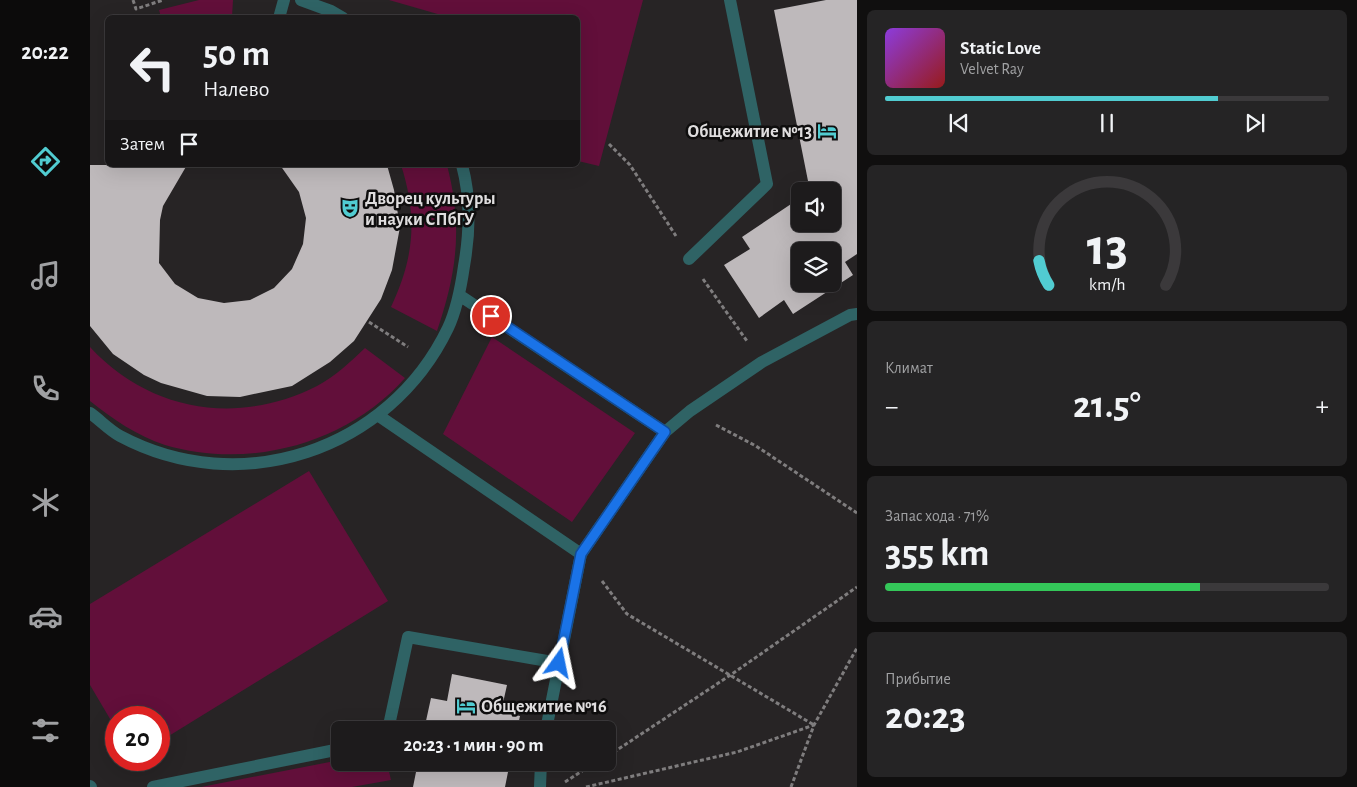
<!DOCTYPE html>
<html lang="ru">
<head>
<meta charset="utf-8">
<style>
  :root { --surface:#1d1b1c; --page:#252425; --text:#f1f3f6; --muted:#a0a1a3; --line:#3b393b; --accent:#51ccd1 }
  body { margin:0; font-family:"Alegreya Sans",sans-serif; background:var(--page); color:var(--text); height:100vh; display:flex; flex-direction:column; font-size:19px; white-space:nowrap }
  * { box-sizing:border-box; margin:0 }
  p { font-size:16px; color:var(--muted) }
  .icon { flex:none; width:28px; height:28px; fill:none; stroke:currentColor; stroke-width:2; stroke-linecap:round; stroke-linejoin:round }
  .map { position:relative; flex:1; overflow:hidden }
  .details { display:flex; flex-direction:column; gap:10px; padding:10px; background:#100f0f; width:500px }
  .details>* { flex:none }
  .guide { position:absolute; left:15px; top:15px; width:475px; height:152px; border-radius:8px; box-shadow:0 5px 20px #0002,0 0 0 1px var(--line); background:#1d1b1c; color:var(--text); overflow:hidden }
  .tools { position:absolute; left:701px; top:182px; display:grid; gap:10px }
  .tools a { display:grid; place-items:center; width:50px; height:50px; border-radius:8px; background:var(--surface); box-shadow:0 5px 20px #0002,0 0 0 1px var(--line); font-size:25px }
  .speed { position:absolute; left:15px; top:706px; display:flex; gap:10px; font-size:25px; font-weight:700; text-align:center }
  .speed>* { display:grid; place-content:center; width:65px; height:65px; border-radius:50%; background:var(--surface); box-shadow:0 5px 20px #0002,0 0 0 1px var(--line); line-height:1 }
  .speed .limit { border:8px solid #d22; background:#fff; color:#111 }
  .pin { position:absolute; display:grid; place-items:center; width:42px; height:42px; color:#fff; margin:-21px; border:2px solid #fff; border-radius:50%; box-shadow:0 1px 5px #0007 }
  .me { position:absolute; width:55px; margin:-28px; rotate:12deg; stroke-linejoin:round; filter:drop-shadow(0 0 4px #0008) }
  .turn { display:flex; align-items:center; gap:18px; height:105px; padding:0 15px; font-size:22px }
  .turn .icon { width:65px; height:65px; stroke-width:2.5 }
  .turn b { display:block; font-size:35px; line-height:42px }
  .then { display:flex; align-items:center; height:48px; padding:0 15px; background:#0003; gap:10px; font-size:19px }
  .big { font-size:38px; font-weight:700; line-height:1.1 }
  .details .card { flex:1; display:flex; flex-direction:column; justify-content:center; gap:8px; min-width:0; padding:0 18px; border-radius:8px; background:var(--page) }
  .details .dial { align-items:center; gap:0 }
  .dial svg { height:130px; overflow:visible; fill:none; stroke:var(--line); stroke-width:7; stroke-linecap:round; text-anchor:middle }
  .dial text { fill:var(--text); stroke:none }
  .song { display:flex; align-items:center; gap:15px }
  .cover { width:60px; height:60px; border-radius:8px; background:linear-gradient(135deg,hsl(270 70% 55%),hsl(0 70% 35%)) }
  .played { height:5px; border-radius:2px; background:linear-gradient(90deg,var(--accent) 75%,var(--line) 75%) }
  .keys { display:flex; justify-content:space-around; direction:ltr }
  .heat { display:flex; justify-content:space-between; align-items:center; font-size:28px; direction:ltr }
  .charge { height:8px; border-radius:4px; background:linear-gradient(90deg,#34c759 71%,var(--line) 0) }
  .trip { position:absolute; left:241px; top:721px; width:285px; height:50px; border-radius:8px; background:var(--surface); box-shadow:0 5px 20px #0002,0 0 0 1px var(--line); font-weight:700; line-height:50px; text-align:center }
  main { display:flex; flex:1; min-height:0 }
  .tabs { display:flex; flex-direction:column; width:90px; justify-content:space-around; align-items:center; background:#0c0b0b; color:var(--muted) }
  .tabs .icon { width:35px; height:35px }
  .tabs .current { color:var(--accent) }
  .tabs b { font-size:22px; color:var(--text) }
  .map>svg:first-child { display:block }
  .green { fill:#620f3a }
  .building { fill:#beb9bb; fill-rule:evenodd }
  .lines { fill:none; stroke-linecap:round; stroke-linejoin:round }
  .path { stroke:#7f7d7e; stroke-width:3; stroke-dasharray:4 2.5; stroke-linecap:butt }
  .lane { stroke:#2f6365; stroke-width:12 }
  .route-casing { stroke:#114b97; stroke-width:12 }
  .route { stroke:#1a73e8; stroke-width:9 }
  .labels { text-anchor:middle; stroke-width:5; stroke-linejoin:round; paint-order:stroke }
  .poi-label { font-size:18px; font-weight:bold; fill:#dfddde; stroke:#0f0e0e; text-anchor:start }
</style>
</head>
<body>
<main>
<nav class="tabs">
<b>20:22</b>
<svg class="icon current" aria-label="directions" viewBox="0 0 24 24"><path d="M12 3l9 9-9 9-9-9zM9 14v-3h6M13 9l2 2-2 2"/></svg>
<svg class="icon" aria-label="music" viewBox="0 0 24 24"><path d="M9 18V5l10-2v13"/><circle cx="6" cy="18" r="3"/><circle cx="16" cy="16" r="3"/></svg>
<svg class="icon" aria-label="phone" viewBox="0 0 24 24"><path d="M5 4h4l2 5-3 2q2 4 5 5l2-3 5 2v4C11 20 4 13 5 4z"/></svg>
<svg class="icon" aria-label="climate" viewBox="0 0 24 24"><path d="M12 3v18M4 7l16 10M4 17L20 7"/></svg>
<svg class="icon" aria-label="car" viewBox="0 0 24 24"><path d="M5 17H2v-5l4-1 3-4h7l3 4 3 1v5h-3M9 17h6M6 11h13"/><circle cx="7" cy="17" r="2"/><circle cx="17" cy="17" r="2"/></svg>
<svg class="icon" aria-label="filters" viewBox="0 0 24 24"><path d="M4 7h16M4 17h16"/><circle cx="9" cy="7" r="2"/><circle cx="15" cy="17" r="2"/></svg>
</nav>
<div class="map">
<svg width="767" height="787" viewBox="0 0 767 787">
  <rect width="100%" height="100%" fill="#272425"/>
  <path class="green" d="M109,0H143L142,17H71L69,10Z
    M299,0H553L509,166L488,161V18L358,17Z
    M311,165H357C373,227 367,272 347,331L301,307C324,258 328,218 311,165Z
    M402,337L545,433L482,522L353,434Z
    M0,347C60,412 148,426 227,386C246,376 260,362 275,348L315,378C257,444 159,470 75,445C47,436 23,419 0,401Z
    M219,471L298,601L69,742V718H26V729L0,685V604Z
    M250,760V762L297,763L301,780L262,787H111Z"/>
  <path class="building" d="M736,0H767V254L755,262L763,275L703,314L694,300L669,318L634,265L660,249L652,237L710,198V224H742V191H720L684,10ZM710,251H742V284H710Z
    M0,165H97L73,206L70,220L69,263L85,284L108,298L134,303L160,300L184,288L202,269L213,244L216,218L209,192L190,165H297L304,190L310,227L302,270L291,299L264,341L240,362L202,386L150,397L117,396L71,383L54,375L23,354L0,326Z
    M362,674L417,685L411,712L430,716L427,730H334L341,698L357,701Z
    M328,762H420L415,787H323Z"/>
  <g class="lines">
    <path class="path" d="M43,0L46,9L73,0
      M519,144L540,165L586,236
      M613,279L657,341
      M279,322L318,347
      M626,425L666,446L767,513
      M512,581L537,614L724,725
      M518,756L642,674L767,587
      M475,782L506,762
      M496,787L647,752L724,725
      M701,787L724,725L767,648"/>
    <path class="lane" d="M211,0L241,11L253,18
      M189,18L194,0
      M599,259L677,184L640,0
      M369,295L575,432
      M0,413C10,420 19,430 30,436C150,500 299,451 358,328C367,309 371,287 374,266C380,232 381,198 372,165
      M289,416L491,554
      M298,730L318,637L469,663
      M456,730L491,554L575,432L600,411L672,362L760,315L767,314
      M0,786L1,787
      M63,787L250,749
      M450,787L451,762"/>
  </g>
  <g class="lines">
    <g class="route-casing">
      <path id="route" d="M401,316L575,432L491,554L469,663"/>
    </g>
    <use href="#route" class="route"/>
  </g>
  <defs>
    <g id="hotel-bare" transform="scale(1.5)"><path d="M-6-4.5h1.5V1H6V5H4.5V3h-9V5H-6ZM-4 0a1.8 1.8 0 1 1 3.6 0ZM.5 0V-2.5h3Q6-2.5 6 0Z" fill="#51ccd1" stroke="#0f0e0e" stroke-width="2.5" paint-order="stroke"/></g>
    <g id="theatre-bare" transform="scale(1.5)"><path d="M-5-5.5Q0-4 5-5.5V0Q5 5 0 6Q-5 5-5 0ZM-3.3-2.5H-1v1.5H-3.3ZM1-2.5H3.3v1.5H1ZM-2.8 1Q0 5.5 2.8 1Z" fill="#51ccd1" stroke="#0f0e0e" stroke-width="2.5" paint-order="stroke"/></g>
  </defs>
  <g fill-rule="evenodd">
    <use href="#hotel-bare" x="737" y="131"/>
    <use href="#theatre-bare" x="260" y="208"/>
    <use href="#hotel-bare" x="376" y="706"/>
  </g>
  <g class="labels">
    <g class="poi-label">
      <text x="722" y="137" text-anchor="end">Общежитие №13</text>
      <text x="275" y="204">Дворец культуры<tspan x="275" dy="21">и науки СПбГУ</tspan></text>
      <text x="391" y="712">Общежитие №16</text>
    </g>
  </g>
</svg>
<div class="tools">
<a><svg class="icon" aria-label="sound" viewBox="0 0 24 24"><path d="M4 9h4l5-4v14l-5-4H4zM17 9q2 3 0 6"/></svg></a>
<a><svg class="icon" aria-label="layers" viewBox="0 0 24 24"><path d="M12 4l9 5-9 5-9-5zM3 14l9 5 9-5"/></svg></a>
</div>
<div class="speed"><div class="limit">20</div></div>
<div class="pin" style="left:401px;top:316px;background:#d93025"><svg class="icon" aria-label="arrive" viewBox="0 0 24 24"><path d="M6 21V4h12l-3 4 3 4H6"/></svg></div>
<svg class="me" style="left:469px;top:663px" viewBox="-20 -20 40 40"><path d="M0-17L14 15 0 8-14 15z" fill="#1a73e8" stroke="#fff" stroke-width="4"/></svg>
<div class="trip">20:23 · 1 мин · 90 m</div>
<div class="guide">
<div class="turn"><svg class="icon" aria-label="left" viewBox="0 0 24 24"><path d="M17 20v-9H6M10 6l-5 5 5 5"/></svg><div><b>50 m</b>Налево</div></div>
<div class="then">Затем<svg class="icon" aria-label="arrive" viewBox="0 0 24 24"><path d="M6 21V4h12l-3 4 3 4H6"/></svg></div>
</div>
</div>
<section class="details">
<div class="card">
<div class="song"><i class="cover"></i><div><b>Static Love</b><p>Velvet Ray</p></div></div>
<div class="played"></div>
<div class="keys"><svg class="icon" aria-label="previous" viewBox="0 0 24 24"><path d="M18 5L8 12l10 7zM5 5v14"/></svg><svg class="icon" aria-label="pause" viewBox="0 0 24 24"><path d="M8 5v14M16 5v14"/></svg><svg class="icon" aria-label="next" viewBox="0 0 24 24"><path d="M6 5l10 7-10 7zM19 5v14"/></svg></div>
</div>
<div class="card dial"><svg viewBox="0 0 100 80">
<path d="M14 69A42 42 0 1 1 86 69"/>
<path d="M14 69A42 42 0 0 1 8 54" stroke="#51ccd1"/>
<text x="50" y="56" font-size="32" font-weight="700">13</text>
<text x="50" y="72" font-size="11">km/h</text>
</svg></div>
<div class="card"><p>Климат</p>
<div class="heat"><a>−</a><b class="big">21.5°</b><a>+</a></div>
</div>
<div class="card"><p>Запас хода · 71%</p><b class="big">355 km</b><div class="charge"></div></div>
<div class="card"><p>Прибытие</p><b class="big">20:23</b></div>
</section>
</main>
</body>
</html>
